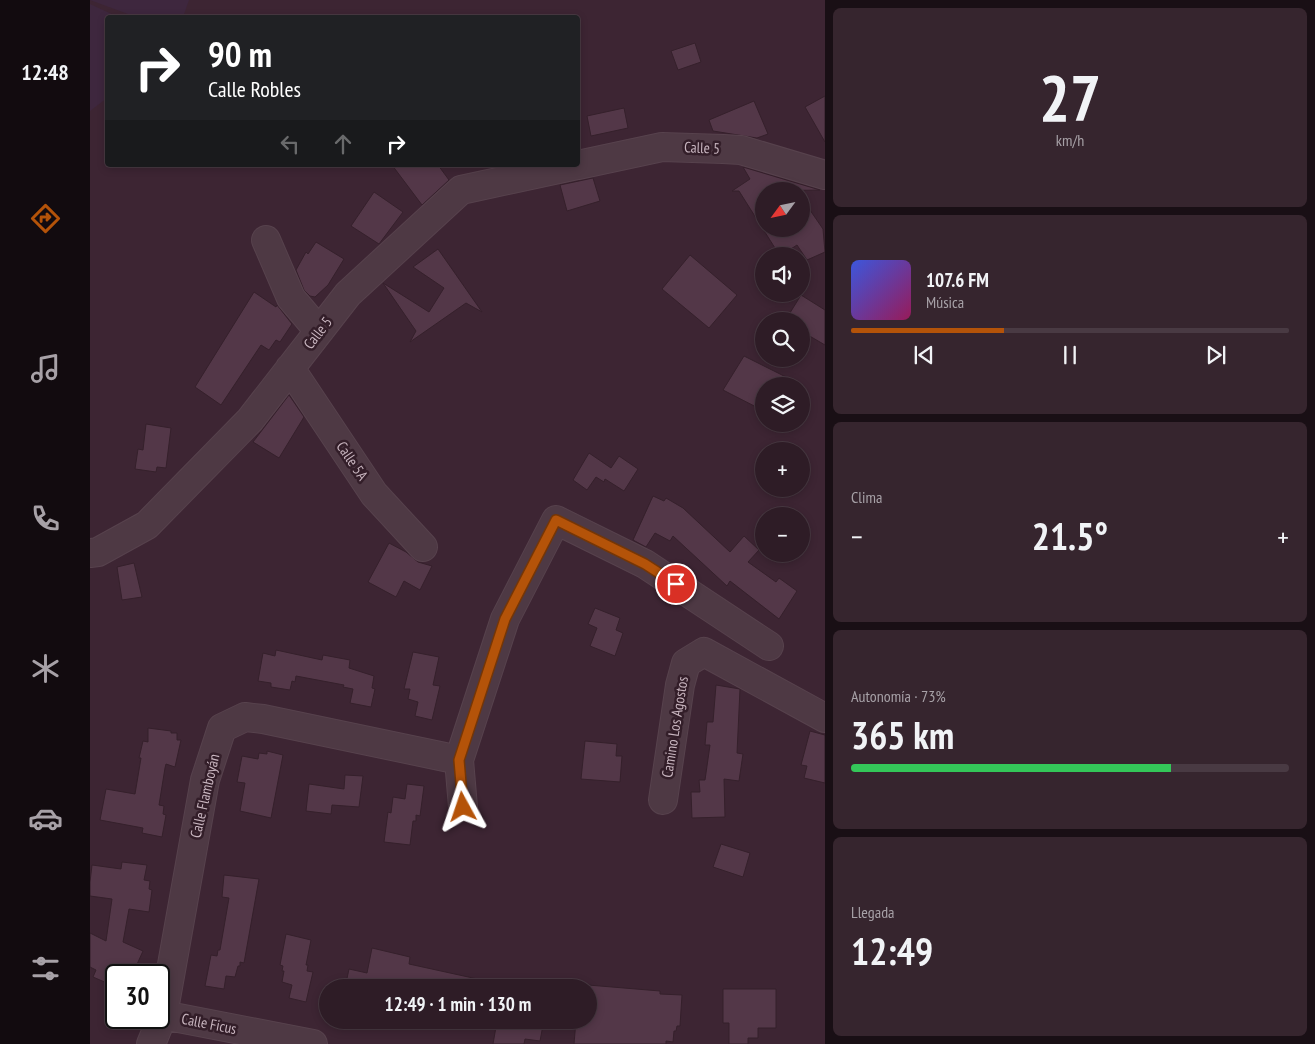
<!DOCTYPE html>
<html lang="es">
<head>
<meta charset="utf-8">
<style>
  :root { --surface:#2e1c26; --page:#36252e; --text:#f1f3f6; --muted:#a7a1a7; --line:#493a43; --accent:#b45309 }
  body { margin:0; font-family:"PT Sans Narrow",sans-serif; background:var(--page); color:var(--text); height:100vh; display:flex; flex-direction:column; font-size:19px; white-space:nowrap }
  * { box-sizing:border-box; margin:0 }
  p { font-size:16px; color:var(--muted) }
  .icon { flex:none; width:28px; height:28px; fill:none; stroke:currentColor; stroke-width:2; stroke-linecap:round; stroke-linejoin:round }
  .map { position:relative; flex:1; overflow:hidden }
  .sheet { display:flex; flex-direction:column; gap:8px; padding:8px; background:#190f15; width:490px }
  .sheet>* { flex:none }
  .banner { position:absolute; left:15px; top:15px; width:475px; height:152px; border-radius:5px; box-shadow:0 2px 8px #0003,0 0 0 1px var(--line); background:#202124; color:#fff; overflow:hidden }
  .needle { width:32px; rotate:237deg }
  .fabs { position:absolute; left:665px; top:182px; display:grid; gap:10px }
  .fabs a { display:grid; place-items:center; width:55px; height:55px; border-radius:50%; background:var(--surface); box-shadow:0 2px 8px #0003,0 0 0 1px var(--line); font-size:25px }
  .speed { position:absolute; left:15px; top:964px; display:flex; gap:10px; font-size:25px; font-weight:700; text-align:center }
  .speed>* { display:grid; place-content:center; width:65px; height:65px; border-radius:50%; background:var(--surface); box-shadow:0 2px 8px #0003,0 0 0 1px var(--line); line-height:1 }
  .speed .limit { border:2px solid #111; border-radius:8px; background:#fff; color:#111 }
  .pin { position:absolute; display:grid; place-items:center; width:42px; height:42px; color:#fff; margin:-21px; border:2px solid #fff; border-radius:50%; box-shadow:0 1px 5px #0007 }
  .me { position:absolute; width:55px; margin:-28px; rotate:355deg; stroke-linejoin:round; filter:drop-shadow(0 0 4px #0008) }
  .turn { display:flex; align-items:center; gap:18px; height:105px; padding:0 20px; font-size:22px }
  .turn .icon { width:65px; height:65px; stroke-width:2.5 }
  .turn b { display:block; font-size:35px; line-height:42px }
  .lanes { display:flex; align-items:center; height:48px; padding:0 20px; background:#0003; justify-content:center; gap:25px; direction:ltr }
  .lanes .off { opacity:.35 }
  .big { font-size:38px; font-weight:800; line-height:1.1 }
  .sheet .widget { flex:1; display:flex; flex-direction:column; justify-content:center; gap:8px; min-width:0; padding:0 18px; border-radius:8px; background:var(--page) }
  .sheet .dial { align-items:center; gap:0 }
  .dial b { font-size:65px; line-height:1 }
  .song { display:flex; align-items:center; gap:15px }
  .cover { width:60px; height:60px; border-radius:8px; background:linear-gradient(135deg,hsl(230 70% 55%),hsl(330 70% 35%)) }
  .played { height:5px; border-radius:2px; background:linear-gradient(90deg,var(--accent) 35%,var(--line) 35%) }
  .keys { display:flex; justify-content:space-around; direction:ltr }
  .heat { display:flex; justify-content:space-between; align-items:center; font-size:28px; direction:ltr }
  .charge { height:8px; border-radius:4px; background:linear-gradient(90deg,#34c759 73%,var(--line) 0) }
  .trip { position:absolute; left:229px; top:979px; width:278px; height:50px; border-radius:25px; background:var(--surface); box-shadow:0 2px 8px #0003,0 0 0 1px var(--line); font-weight:800; line-height:50px; text-align:center }
  main { display:flex; flex:1; min-height:0 }
  .menu { display:flex; flex-direction:column; width:90px; justify-content:space-around; align-items:center; background:#120b0f; color:var(--muted) }
  .menu .icon { width:35px; height:35px }
  .menu .current { color:var(--accent) }
  .menu b { font-size:22px; color:var(--text) }
  .map>svg:first-child { display:block }
  .green { fill:#3e273e }
  .building { fill:#533748; stroke:#35202b }
  .lines { fill:none; stroke-linecap:round; stroke-linejoin:round }
  .minor-casing { stroke:#57424d; stroke-width:30 }
  .minor { stroke:#4e3944; stroke-width:28 }
  .route-casing { stroke:#753606; stroke-width:12 }
  .route { stroke:#b45309; stroke-width:9 }
  .labels { text-anchor:middle; stroke-width:5; stroke-linejoin:round; paint-order:stroke }
  .street-label { font-size:15px; fill:#c8b5bf; stroke:#331e29 }
</style>
</head>
<body>
<main>
<nav class="menu">
<b>12:48</b>
<svg class="icon current" aria-label="directions" viewBox="0 0 24 24"><path d="M12 3l9 9-9 9-9-9zM9 14v-3h6M13 9l2 2-2 2"/></svg>
<svg class="icon" aria-label="music" viewBox="0 0 24 24"><path d="M9 18V5l10-2v13"/><circle cx="6" cy="18" r="3"/><circle cx="16" cy="16" r="3"/></svg>
<svg class="icon" aria-label="phone" viewBox="0 0 24 24"><path d="M5 4h4l2 5-3 2q2 4 5 5l2-3 5 2v4C11 20 4 13 5 4z"/></svg>
<svg class="icon" aria-label="climate" viewBox="0 0 24 24"><path d="M12 3v18M4 7l16 10M4 17L20 7"/></svg>
<svg class="icon" aria-label="car" viewBox="0 0 24 24"><path d="M5 17H2v-5l4-1 3-4h7l3 4 3 1v5h-3M9 17h6M6 11h13"/><circle cx="7" cy="17" r="2"/><circle cx="17" cy="17" r="2"/></svg>
<svg class="icon" aria-label="filters" viewBox="0 0 24 24"><path d="M4 7h16M4 17h16"/><circle cx="9" cy="7" r="2"/><circle cx="15" cy="17" r="2"/></svg>
</nav>
<div class="map">
<svg width="735" height="1044" viewBox="0 0 735 1044">
  <rect width="100%" height="100%" fill="#3d2533"/>
  <path class="green" d="M0,0H99L93,17H46Z
    M0,4L28,17L18,18L17,98L0,111Z"/>
  <path class="building" d="M605,43L611,62L588,70L581,51Z
    M735,96V142L715,107Z
    M664,101L678,134L667,138L623,131L619,120Z
    M534,108L538,128L501,136L497,116Z
    M302,165H348L359,180L332,205Z
    M653,167L730,190L674,191V229H711V197L733,229L735,252L717,260L707,245L690,256L649,191H642L660,179Z
    M503,178L510,201L477,211L470,185Z
    M284,192L313,212L289,244L261,226Z
    M226,242L254,259L238,285L225,297L220,296L214,290L206,270L216,252L218,254Z
    M348,249L392,312L376,303L320,342L326,331L293,283L339,312L354,288L323,267Z
    M600,255L647,295L619,328L572,289Z
    M164,292L186,307L187,305L202,324L190,342L186,340L179,350L171,345L131,405L105,387Z
    M711,295L735,310V345L711,331V321H695Z
    M654,356L714,386H674V411L633,390Z
    M199,395L214,417L189,458L163,442Z
    M56,424L81,428L76,468L67,467L66,472L45,469L48,449L53,450Z
    M499,453L521,468L529,456L548,469L534,491L515,479L514,482L506,477L497,490L483,480Z
    M563,496L574,501L576,498L593,508L640,552L654,536L669,550L658,562L686,582L689,578L707,591L689,619L640,581L637,586L583,536L580,541L565,533L556,547L543,540Z
    M299,543L316,552L328,562L342,566L330,590L314,581L306,597L278,582Z
    M44,563L52,597L32,600L27,567Z
    M505,608L530,618L526,630L533,633L525,656L500,646L507,628L498,624Z
    M186,650L232,660L233,655L260,660L259,668L284,676L282,688L285,689L281,707L260,703L263,689L253,687L254,685L206,676L205,682L202,681L200,690L181,687V683L168,681L173,653L185,656Z
    M323,652L349,657L343,685L350,686L342,720L325,716L328,702L318,699L320,689H314Z
    M626,685L650,689L647,753L653,754L649,781L634,779L635,817L602,818L601,792H610L609,780H615L620,745H615L617,722H623Z
    M58,728L81,731V733H87V740H91L85,767L76,764L75,768L69,805L74,806L73,814L76,815L72,837L52,833L53,828L10,820L16,789L45,794L51,758H49L53,741L58,742Z
    M720,731L735,735V783L714,778L717,766L711,765Z
    M495,741L527,744L526,756H532L530,782L491,779Z
    M177,751L193,755L181,818L150,811L155,783L147,782L152,756L168,759L169,753L177,754Z
    M255,775L273,776L269,807L242,805L241,814L216,811L219,784L254,789Z
    M317,784L334,786L330,816L326,815V821H323L320,845L294,842L298,812L301,813L303,797L315,799Z
    M631,844L660,853L653,877L623,867Z
    M32,862L57,865L54,880L60,881L59,889L62,890L59,912L39,909L33,942L53,951L44,971L40,970L38,975H26V987L3,977L6,970L0,967V933L16,941L22,899L0,896V882L2,865L31,869Z
    M134,875L169,879L154,963L150,962V966H148L145,977L136,976L134,989L115,986L121,955L127,956L128,950H130L139,898L132,897Z
    M196,934L221,940L216,965H218L217,971L223,972L216,1002L199,998L202,985L192,982L194,971H192L193,966L190,965Z
    M282,948L320,957L319,964L392,980L391,988H255L259,969L277,973Z
    M498,985L570,991V994L592,995L590,1026H587L586,1031H584L583,1042L576,1041V1044H484L486,1020H498Z
    M633,989H686V1028H668V1038H658V1044H639V1023H633Z
    M416,1020H454L450,1041L435,1039L434,1044H403L407,1021L416,1023Z"/>
  <g class="lines">
    <g class="minor-casing">
      <path id="minor" d="M488,165L572,147L633,149L651,150L735,175
        M176,240L201,298L229,331
        M200,368L284,494L333,547
        M0,553L8,552L57,525L160,420L258,294L371,190L487,165
        M573,800L590,685L596,663L614,652L735,718
        M373,807L369,760L415,619L466,520L555,564L679,646
        M73,1015L223,1044
        M61,1044L73,1015L115,780L132,728L155,717L173,719L369,760"/>
    </g>
    <use href="#minor" class="minor"/>
  </g>
  <g class="lines">
    <g class="route-casing">
      <path id="route" d="M373,807L369,760L415,619L466,520L555,564L586,584"/>
    </g>
    <use href="#route" class="route"/>
  </g>
  <g class="labels">
    <g class="street-label">
      <text transform="translate(612 148) rotate(2)" y="5">Calle 5</text>
      <text transform="translate(228 333) rotate(-52)" y="5">Calle 5</text>
      <text transform="translate(262 461) rotate(56)" y="5">Calle 5A</text>
      <text transform="translate(585 727) rotate(-81)" y="5">Camino Los Agostos</text>
      <text transform="translate(115 796) rotate(-77)" y="5">Calle Flamboyán</text>
      <text transform="translate(119 1024) rotate(11)" y="5">Calle Ficus</text>
    </g>
  </g>
</svg>
<div class="fabs">
<a><svg class="needle" viewBox="-14 -14 28 28"><path d="M0-13l5 13h-10z" fill="#e53935"/><path d="M0 13l5-13h-10z" fill="#a7a1a7"/></svg></a>
<a><svg class="icon" aria-label="sound" viewBox="0 0 24 24"><path d="M4 9h4l5-4v14l-5-4H4zM17 9q2 3 0 6"/></svg></a>
<a><svg class="icon" aria-label="search" viewBox="0 0 24 24"><circle cx="10" cy="10" r="6"/><path d="M15 15l6 6"/></svg></a>
<a><svg class="icon" aria-label="layers" viewBox="0 0 24 24"><path d="M12 4l9 5-9 5-9-5zM3 14l9 5 9-5"/></svg></a>
<a>+</a>
<a>−</a>
</div>
<div class="speed"><div class="limit">30</div></div>
<div class="pin" style="left:586px;top:584px;background:#d93025"><svg class="icon" aria-label="arrive" viewBox="0 0 24 24"><path d="M6 21V4h12l-3 4 3 4H6"/></svg></div>
<svg class="me" style="left:373px;top:807px" viewBox="-20 -20 40 40"><path d="M0-17L14 15 0 8-14 15z" fill="#b45309" stroke="#fff" stroke-width="4"/></svg>
<div class="trip">12:49 · 1 min · 130 m</div>
<div class="banner">
<div class="turn"><svg class="icon" aria-label="right" viewBox="0 0 24 24"><path d="M7 20v-9h11M14 6l5 5-5 5"/></svg><div><b>90 m</b>Calle Robles</div></div>
<div class="lanes"><svg class="icon off" aria-label="left" viewBox="0 0 24 24"><path d="M17 20v-9H6M10 6l-5 5 5 5"/></svg><svg class="icon off" aria-label="ahead" viewBox="0 0 24 24"><path d="M12 20V5M6 11l6-6 6 6"/></svg><svg class="icon" aria-label="right" viewBox="0 0 24 24"><path d="M7 20v-9h11M14 6l5 5-5 5"/></svg></div>
</div>
</div>
<section class="sheet">
<div class="widget dial"><b>27</b><p>km/h</p></div>
<div class="widget">
<div class="song"><i class="cover"></i><div><b>107.6 FM</b><p>Música</p></div></div>
<div class="played"></div>
<div class="keys"><svg class="icon" aria-label="previous" viewBox="0 0 24 24"><path d="M18 5L8 12l10 7zM5 5v14"/></svg><svg class="icon" aria-label="pause" viewBox="0 0 24 24"><path d="M8 5v14M16 5v14"/></svg><svg class="icon" aria-label="next" viewBox="0 0 24 24"><path d="M6 5l10 7-10 7zM19 5v14"/></svg></div>
</div>
<div class="widget"><p>Clima</p>
<div class="heat"><a>−</a><b class="big">21.5°</b><a>+</a></div>
</div>
<div class="widget"><p>Autonomía · 73%</p><b class="big">365 km</b><div class="charge"></div></div>
<div class="widget"><p>Llegada</p><b class="big">12:49</b></div>
</section>
</main>
</body>
</html>
